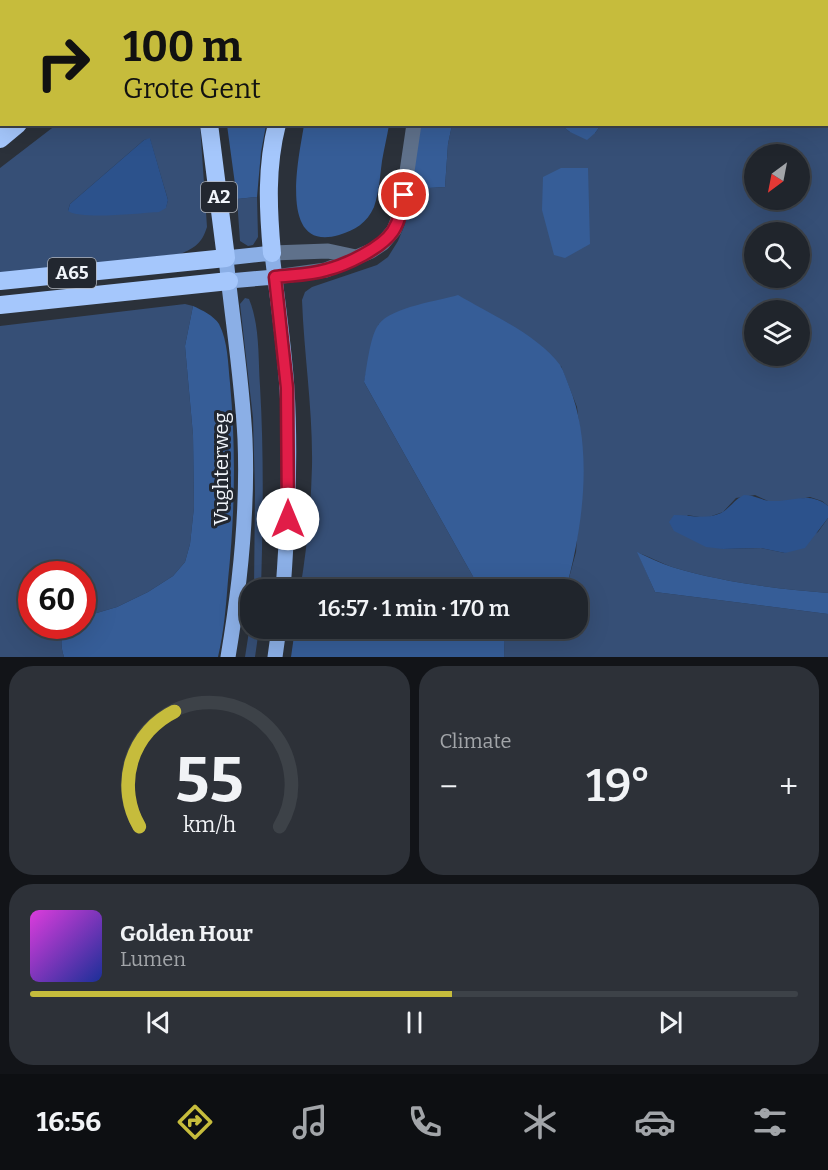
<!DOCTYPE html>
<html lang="en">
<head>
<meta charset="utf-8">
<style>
  :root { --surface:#20252c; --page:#2d3138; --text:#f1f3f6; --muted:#a2a5a9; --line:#3d4248; --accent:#c6bc3c }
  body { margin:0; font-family:Bitter,serif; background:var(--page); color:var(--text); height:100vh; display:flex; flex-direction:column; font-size:22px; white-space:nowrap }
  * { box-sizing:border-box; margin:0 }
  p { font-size:20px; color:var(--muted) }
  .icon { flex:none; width:33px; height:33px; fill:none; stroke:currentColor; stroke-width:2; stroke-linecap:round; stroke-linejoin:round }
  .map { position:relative; height:657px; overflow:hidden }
  .sheet { display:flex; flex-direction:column; gap:9px; padding:9px; background:#121418; flex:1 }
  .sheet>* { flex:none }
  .hud { position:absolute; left:0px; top:0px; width:828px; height:126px; box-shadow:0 6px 24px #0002,0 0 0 2px var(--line); background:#c6bc3c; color:#111; overflow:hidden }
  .needle { width:39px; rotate:212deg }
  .buttons { position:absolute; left:744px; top:144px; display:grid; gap:12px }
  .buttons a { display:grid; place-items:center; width:66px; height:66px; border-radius:50%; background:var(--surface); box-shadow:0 6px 24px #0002,0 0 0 2px var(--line); font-size:30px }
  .speed { position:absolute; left:18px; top:561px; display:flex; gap:12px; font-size:30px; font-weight:700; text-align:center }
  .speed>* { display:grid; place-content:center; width:78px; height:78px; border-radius:50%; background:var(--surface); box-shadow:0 6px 24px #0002,0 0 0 2px var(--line); line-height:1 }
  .speed .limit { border:9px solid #d22; background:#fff; color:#111 }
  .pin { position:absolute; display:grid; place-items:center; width:51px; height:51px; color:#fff; margin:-26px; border:3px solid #fff; border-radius:50%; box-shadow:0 2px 6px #0007 }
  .me { position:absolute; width:66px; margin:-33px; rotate:0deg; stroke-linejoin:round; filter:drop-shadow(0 0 4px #0008) }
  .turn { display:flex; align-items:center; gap:21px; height:126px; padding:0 24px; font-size:27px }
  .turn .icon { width:78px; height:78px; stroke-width:2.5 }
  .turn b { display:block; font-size:42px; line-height:51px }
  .big { font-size:45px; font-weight:600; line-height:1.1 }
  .sheet .card { flex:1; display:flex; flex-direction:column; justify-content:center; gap:9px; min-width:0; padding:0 21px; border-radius:24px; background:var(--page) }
  .sheet .dial { align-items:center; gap:0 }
  .dial svg { height:156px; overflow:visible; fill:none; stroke:var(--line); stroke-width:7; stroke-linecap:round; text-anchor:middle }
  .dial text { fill:var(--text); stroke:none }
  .song { display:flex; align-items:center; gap:18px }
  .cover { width:72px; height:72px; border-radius:9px; background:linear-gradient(135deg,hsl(300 70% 55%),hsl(230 70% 35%)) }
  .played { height:6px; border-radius:3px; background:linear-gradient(90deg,var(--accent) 55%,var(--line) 55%) }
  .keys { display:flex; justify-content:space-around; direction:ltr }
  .heat { display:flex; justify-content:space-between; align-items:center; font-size:33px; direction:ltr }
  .sheet .tiles { flex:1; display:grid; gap:9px; grid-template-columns:1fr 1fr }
  .card:last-child { grid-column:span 2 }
  .trip { position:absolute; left:240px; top:579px; width:348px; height:60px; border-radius:24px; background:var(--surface); box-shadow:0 6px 24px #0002,0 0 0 2px var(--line); font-weight:600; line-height:60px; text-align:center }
  .dock { display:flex; height:96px; justify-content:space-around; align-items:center; background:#0d0f12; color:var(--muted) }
  .dock .icon { width:42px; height:42px }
  .dock .selected { color:var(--accent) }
  .dock b { font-size:27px; color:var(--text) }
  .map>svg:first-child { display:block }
  .green { fill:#364f76; fill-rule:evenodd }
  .forest { fill:#365d97 }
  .water { fill:#2c528c }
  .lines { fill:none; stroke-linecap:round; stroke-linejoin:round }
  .minor { stroke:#5f718b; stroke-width:15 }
  .major { stroke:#8bafe6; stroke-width:15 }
  .highway { stroke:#a5c7fc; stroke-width:18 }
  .route-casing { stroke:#92132f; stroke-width:15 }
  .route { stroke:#e11d48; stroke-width:10 }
  .labels { text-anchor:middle; stroke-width:6; stroke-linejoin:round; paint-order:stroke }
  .shield { fill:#222730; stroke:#b3b7be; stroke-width:1.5 }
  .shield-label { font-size:18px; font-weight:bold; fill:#f1f5fb }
  .street-label { font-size:20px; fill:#f1f5fb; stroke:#222730 }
</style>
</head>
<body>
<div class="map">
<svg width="828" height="657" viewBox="0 0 828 657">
  <rect width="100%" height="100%" fill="#2b313a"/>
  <path class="green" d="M623,0H828V506L822,501L810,497L792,501H768L755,495L736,498L723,512L706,518L687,515L723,549L761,548L785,553L818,532L828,518V593C776,589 722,582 672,567C660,563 649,556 638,553L655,592L828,614V657H504L505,629L578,628V590L566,589L576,552L583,455L577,407L561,366L379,324L375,333L364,382L480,589H355L348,582L300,590C307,549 311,507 312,466C313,410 304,355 302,300L305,292L312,287L377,265L388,257L398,241L405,224L412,189L445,187L448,144L452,125H561L570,132L595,133L601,125L826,124V2L622,1ZM754,154H800V200H754ZM754,232H800V278H754ZM754,310H800V356H754Z
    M56,125H200L207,227C202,243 195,248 180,254L0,274V168ZM150,139L168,200L166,207L68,211L70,204L144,140Z
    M257,197L258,237L253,245L248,246L240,241L237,199Z
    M245,298L249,299C260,326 258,357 260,386C264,454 263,521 261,589H254L255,491L253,418L240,304Z
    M185,304L193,306L185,346L193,435L194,507L190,544L185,562L173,576L148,592L117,607L83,617L82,574H32V626H69C60,636 60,644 64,657H0V326Z
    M250,625V628L259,629L255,657H245Z"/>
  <path class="forest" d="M445,0H623L444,2Z
    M227,125H266L261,152L257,197L237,199Z
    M304,125H389C387,137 384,149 382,161C380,176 379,193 374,207C367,223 355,230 339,235C277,253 299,157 304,125Z
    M418,125H452L448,144L445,187L412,189Z
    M561,125H601L595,133L587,140L570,132Z
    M561,168H588L590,244L565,258L554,255L542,210L543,177Z
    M458,295C490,314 538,335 560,365C564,371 566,379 569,386C594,447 583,527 566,589H480L364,382C367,367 370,335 379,324C392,307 438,301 458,295Z
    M193,306C202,310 214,316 219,324C228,341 228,364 230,383C236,448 235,514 228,580C226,606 224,632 218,657H64C60,644 60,636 69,626H82L83,617L117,607L148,592L173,576L185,562L190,544L194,507L193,435L185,346Z
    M637,552C648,557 660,563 672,567C722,582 776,589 828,593V614L655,592Z
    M295,629H505L504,657H291Z"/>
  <path class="water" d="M150,138L168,200L166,208L159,212C140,213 82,220 68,211L70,204L144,140Z
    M744,495C755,495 762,501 772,501C793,502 810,491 828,506V518L805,548L785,553L761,548L723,549L706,547L674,531L669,522L674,515C690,515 706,520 721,513C730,508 735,499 744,495Z"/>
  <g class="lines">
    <path class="minor" d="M437,2L438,0
      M272,253L328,251L356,257
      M275,277L326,270L371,251L383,243L394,230L401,212L414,124"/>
    <path class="major" d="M229,281L275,277
      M228,657C240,586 248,511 245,439C242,378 232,318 226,258L272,253C277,298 284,343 287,389C291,456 288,523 283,590
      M275,657L279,628"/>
    <path class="highway" d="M191,0V2
      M100,2L101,0
      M166,2L167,0
      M330,2L331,0
      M0,85L2,83
      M0,139L18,124
      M272,253C268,209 266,167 277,124
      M0,281L226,258L209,124
      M0,305L229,281"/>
  </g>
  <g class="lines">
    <g class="route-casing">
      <path id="route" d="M288,519L287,388L275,277C291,275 310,275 326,270C346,265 382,248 393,231C400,220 402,207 404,195"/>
    </g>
    <use href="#route" class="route"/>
  </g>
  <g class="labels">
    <g class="shield">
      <rect x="201" y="182" width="36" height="30" rx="4.5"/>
      <rect x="48" y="258" width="48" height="30" rx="4.5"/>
    </g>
    <g class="shield-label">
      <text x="219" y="203">A2</text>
      <text x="72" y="279">A65</text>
    </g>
    <g class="street-label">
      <text transform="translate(221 469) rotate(-90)" y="7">Vughterweg</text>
    </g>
  </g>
</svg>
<div class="buttons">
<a><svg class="needle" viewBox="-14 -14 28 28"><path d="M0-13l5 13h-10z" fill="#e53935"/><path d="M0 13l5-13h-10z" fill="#a2a5a9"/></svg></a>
<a><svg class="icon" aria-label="search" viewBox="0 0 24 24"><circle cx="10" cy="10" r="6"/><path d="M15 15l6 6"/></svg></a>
<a><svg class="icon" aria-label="layers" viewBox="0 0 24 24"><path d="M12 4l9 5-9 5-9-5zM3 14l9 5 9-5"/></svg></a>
</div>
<div class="speed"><div class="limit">60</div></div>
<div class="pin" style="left:404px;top:195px;background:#d93025"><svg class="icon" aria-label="arrive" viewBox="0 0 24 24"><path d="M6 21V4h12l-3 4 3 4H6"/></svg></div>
<svg class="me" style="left:288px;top:519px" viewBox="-20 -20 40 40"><circle r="19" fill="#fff"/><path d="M0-13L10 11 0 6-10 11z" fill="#e11d48"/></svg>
<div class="trip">16:57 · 1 min · 170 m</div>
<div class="hud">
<div class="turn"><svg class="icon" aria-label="right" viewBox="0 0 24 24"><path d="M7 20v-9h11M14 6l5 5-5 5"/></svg><div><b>100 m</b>Grote Gent</div></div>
</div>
</div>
<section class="sheet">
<div class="tiles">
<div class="card dial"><svg viewBox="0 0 100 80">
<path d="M14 69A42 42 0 1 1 86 69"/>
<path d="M14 69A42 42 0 0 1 32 10" stroke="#c6bc3c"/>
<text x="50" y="56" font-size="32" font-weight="700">55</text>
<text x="50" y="72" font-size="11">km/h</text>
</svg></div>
<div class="card"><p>Climate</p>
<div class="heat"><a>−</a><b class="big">19°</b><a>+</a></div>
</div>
<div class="card">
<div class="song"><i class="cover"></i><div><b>Golden Hour</b><p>Lumen</p></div></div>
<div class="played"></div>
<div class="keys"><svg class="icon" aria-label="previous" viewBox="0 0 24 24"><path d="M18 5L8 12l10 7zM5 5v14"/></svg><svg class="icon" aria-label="pause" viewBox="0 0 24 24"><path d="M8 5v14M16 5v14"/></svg><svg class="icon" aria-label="next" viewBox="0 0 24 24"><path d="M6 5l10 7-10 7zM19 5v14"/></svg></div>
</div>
</div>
</section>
<nav class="dock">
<b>16:56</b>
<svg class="icon selected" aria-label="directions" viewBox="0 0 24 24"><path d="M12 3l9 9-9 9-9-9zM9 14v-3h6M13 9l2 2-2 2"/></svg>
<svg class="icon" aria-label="music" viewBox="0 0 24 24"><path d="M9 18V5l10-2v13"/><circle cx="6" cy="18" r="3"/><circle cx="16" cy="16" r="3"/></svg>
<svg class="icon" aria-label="phone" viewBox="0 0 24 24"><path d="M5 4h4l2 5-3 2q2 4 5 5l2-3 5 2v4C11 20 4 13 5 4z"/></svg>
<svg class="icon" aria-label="climate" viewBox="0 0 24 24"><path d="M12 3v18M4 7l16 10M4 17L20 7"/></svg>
<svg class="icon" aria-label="car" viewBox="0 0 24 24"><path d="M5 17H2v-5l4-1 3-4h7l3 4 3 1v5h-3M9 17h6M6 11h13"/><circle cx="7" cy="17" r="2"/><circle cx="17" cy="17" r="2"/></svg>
<svg class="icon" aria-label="filters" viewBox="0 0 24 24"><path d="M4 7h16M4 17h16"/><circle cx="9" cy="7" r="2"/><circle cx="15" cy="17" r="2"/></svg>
</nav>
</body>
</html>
